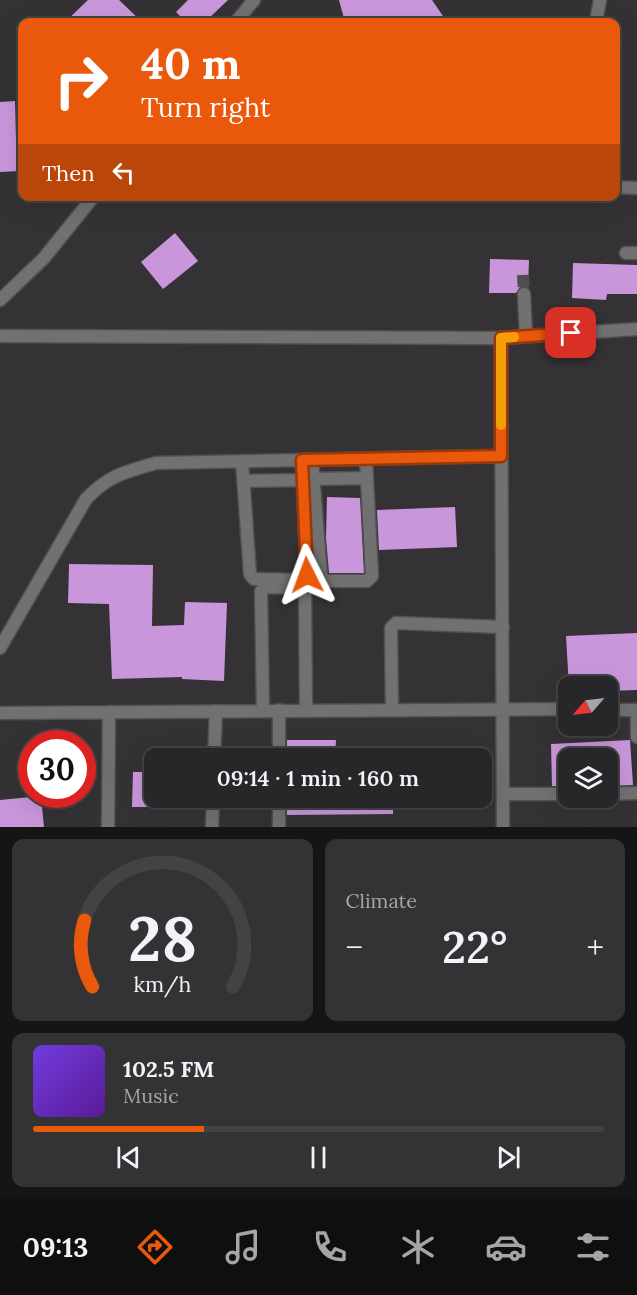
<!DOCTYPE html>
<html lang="en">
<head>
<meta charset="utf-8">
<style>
  :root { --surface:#272628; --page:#333234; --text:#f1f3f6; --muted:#a4a5a8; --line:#434345; --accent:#ea580c }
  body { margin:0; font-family:Lora,serif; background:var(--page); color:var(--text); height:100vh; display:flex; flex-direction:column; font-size:22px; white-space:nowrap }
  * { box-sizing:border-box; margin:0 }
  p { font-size:20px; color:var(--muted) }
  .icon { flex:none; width:33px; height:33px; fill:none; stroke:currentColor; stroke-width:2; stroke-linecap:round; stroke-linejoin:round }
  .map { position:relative; height:827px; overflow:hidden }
  .panel { display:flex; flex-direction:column; gap:12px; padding:12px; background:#151516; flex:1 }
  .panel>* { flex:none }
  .hud { position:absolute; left:18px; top:18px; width:602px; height:183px; border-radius:12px; box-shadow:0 6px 24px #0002,0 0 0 2px var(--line); background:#ea580c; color:#fff; overflow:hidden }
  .needle { width:39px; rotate:242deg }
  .controls { position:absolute; left:558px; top:676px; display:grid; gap:12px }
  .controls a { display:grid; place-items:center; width:60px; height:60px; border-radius:12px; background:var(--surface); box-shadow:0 6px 24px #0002,0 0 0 2px var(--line); font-size:30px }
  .speed { position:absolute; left:18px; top:730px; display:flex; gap:12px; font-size:30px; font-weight:700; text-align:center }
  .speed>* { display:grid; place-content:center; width:78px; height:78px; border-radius:50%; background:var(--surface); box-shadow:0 6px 24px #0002,0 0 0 2px var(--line); line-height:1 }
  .speed .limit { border:9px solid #d22; background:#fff; color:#111 }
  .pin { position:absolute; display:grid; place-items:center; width:51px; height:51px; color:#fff; margin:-26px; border-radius:12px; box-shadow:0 3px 9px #0006 }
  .me { position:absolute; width:66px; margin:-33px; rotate:357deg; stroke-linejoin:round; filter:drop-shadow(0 0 4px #0008) }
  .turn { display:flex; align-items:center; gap:21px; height:126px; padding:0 24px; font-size:27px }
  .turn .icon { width:78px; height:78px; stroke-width:2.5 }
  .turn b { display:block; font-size:42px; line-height:51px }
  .then { display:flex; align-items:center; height:57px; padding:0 24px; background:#0003; gap:12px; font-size:22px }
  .big { font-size:45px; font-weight:600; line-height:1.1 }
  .panel .widget { flex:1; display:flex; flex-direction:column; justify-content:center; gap:9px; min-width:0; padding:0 21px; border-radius:12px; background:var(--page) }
  .panel .dial { align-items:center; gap:0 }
  .dial svg { height:156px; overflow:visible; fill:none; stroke:var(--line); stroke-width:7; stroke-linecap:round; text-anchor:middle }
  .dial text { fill:var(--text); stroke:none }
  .song { display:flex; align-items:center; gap:18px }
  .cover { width:72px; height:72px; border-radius:9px; background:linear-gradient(135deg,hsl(260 70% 55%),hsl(270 70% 35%)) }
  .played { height:6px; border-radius:3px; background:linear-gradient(90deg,var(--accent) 30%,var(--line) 30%) }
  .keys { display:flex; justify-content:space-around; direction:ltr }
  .heat { display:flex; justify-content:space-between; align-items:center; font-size:33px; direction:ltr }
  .panel .tiles { flex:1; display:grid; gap:12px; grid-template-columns:1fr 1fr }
  .widget:last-child { grid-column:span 2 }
  .trip { position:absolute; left:144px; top:748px; width:348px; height:60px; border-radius:12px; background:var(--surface); box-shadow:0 6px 24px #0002,0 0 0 2px var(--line); font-weight:600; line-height:60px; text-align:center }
  .tabs { display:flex; height:96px; justify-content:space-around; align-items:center; background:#100f10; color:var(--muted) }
  .tabs .icon { width:42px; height:42px }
  .tabs .selected { color:var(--accent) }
  .tabs b { font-size:27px; color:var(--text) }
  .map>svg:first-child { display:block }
  .building { fill:#ca96db }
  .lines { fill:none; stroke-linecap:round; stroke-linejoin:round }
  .minor-tunnel { stroke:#4f4d50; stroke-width:12; stroke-dasharray:12 6; stroke-linecap:butt }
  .minor-casing { stroke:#514f52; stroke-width:15 }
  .minor { stroke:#727172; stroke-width:12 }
  .route-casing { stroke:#983908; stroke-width:15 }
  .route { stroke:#ea580c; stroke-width:10 }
  .slow { stroke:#f59e0b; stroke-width:10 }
</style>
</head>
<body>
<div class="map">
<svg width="637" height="827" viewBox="0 0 637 827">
  <rect width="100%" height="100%" fill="#343235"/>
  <path class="building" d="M88,0H119L142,22H65Z
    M188,0H228L205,22H186L176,12Z
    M339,0H432L447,22H345Z
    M15,101L16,140H18L20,171L0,172V102Z
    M175,233L198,261L163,289L141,262Z
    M490,259L529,260L528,287H520L516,293H489Z
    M573,263L637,265V294H607L606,300L572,298Z
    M327,497L360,498L364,573H329L326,538Z
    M455,507L457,547L379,550L377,510Z
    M69,564L153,565L152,626L184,625L185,602L227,603L224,681L182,679V677L112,679L109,604L68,603Z
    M637,633V690L608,691V687H569L566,636Z
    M287,740H336L335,759H287Z
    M630,740L633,785L608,786V759H568V786H552L551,744Z
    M133,772H154V807H132Z
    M41,796L44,827H0V800Z
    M287,798H393V814L287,815Z"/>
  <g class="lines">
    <path class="minor-tunnel" d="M523,275L524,294"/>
    <g class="minor-casing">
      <path id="minor" d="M236,22L254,0
        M596,22L600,0
        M615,187L637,188
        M626,253H637
        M524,294L526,336
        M0,300L44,258L94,196
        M0,336L501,338L637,329
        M501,338L503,827
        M312,460L321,576L325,581H367L372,576L366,459
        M242,461L250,574L254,579L302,580L307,575L302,460
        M314,479L367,478
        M244,481L303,480
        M0,648L86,499C109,475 125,472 156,463L501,456
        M263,710L261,591L265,587L301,588L305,591L306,710
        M392,710L391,628L396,623L503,627
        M608,710H637
        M637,710V737
        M0,713L568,709
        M214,759L216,711
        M279,759V710
        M503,794H568
        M608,794L637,793
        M108,827L109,712
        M212,827L213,798
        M279,827V798"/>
    </g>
    <use href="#minor" class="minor"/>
  </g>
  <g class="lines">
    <g class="route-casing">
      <path id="route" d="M307,575L302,460L501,456V338L571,333"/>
    </g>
    <use href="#route" class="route"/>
    <path class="slow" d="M501,425V338L514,337"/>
  </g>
</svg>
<div class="controls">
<a><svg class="needle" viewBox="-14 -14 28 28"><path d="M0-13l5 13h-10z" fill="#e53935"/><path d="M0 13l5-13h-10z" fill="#a4a5a8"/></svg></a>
<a><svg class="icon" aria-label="layers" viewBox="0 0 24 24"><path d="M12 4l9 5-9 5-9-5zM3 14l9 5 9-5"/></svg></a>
</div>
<div class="speed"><div class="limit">30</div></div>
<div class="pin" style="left:571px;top:333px;background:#d93025"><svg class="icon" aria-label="arrive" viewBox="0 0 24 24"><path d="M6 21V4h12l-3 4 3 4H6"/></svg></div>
<svg class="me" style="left:307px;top:575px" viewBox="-20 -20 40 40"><path d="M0-17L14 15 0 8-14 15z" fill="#ea580c" stroke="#fff" stroke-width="4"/></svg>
<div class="trip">09:14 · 1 min · 160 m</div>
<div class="hud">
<div class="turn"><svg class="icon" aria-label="right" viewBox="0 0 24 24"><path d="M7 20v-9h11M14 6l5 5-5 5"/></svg><div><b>40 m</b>Turn right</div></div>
<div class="then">Then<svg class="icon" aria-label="left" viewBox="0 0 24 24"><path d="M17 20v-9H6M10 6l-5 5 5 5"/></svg></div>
</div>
</div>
<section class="panel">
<div class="tiles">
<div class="widget dial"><svg viewBox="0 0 100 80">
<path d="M14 69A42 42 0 1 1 86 69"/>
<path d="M14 69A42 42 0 0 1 10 35" stroke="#ea580c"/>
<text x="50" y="56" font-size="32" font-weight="700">28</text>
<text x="50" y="72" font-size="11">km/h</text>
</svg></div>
<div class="widget"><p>Climate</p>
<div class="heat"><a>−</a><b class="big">22°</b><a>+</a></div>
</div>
<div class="widget">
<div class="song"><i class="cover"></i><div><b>102.5 FM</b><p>Music</p></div></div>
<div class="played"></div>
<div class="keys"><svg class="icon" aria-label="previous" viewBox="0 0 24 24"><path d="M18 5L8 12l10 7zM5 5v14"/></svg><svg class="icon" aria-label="pause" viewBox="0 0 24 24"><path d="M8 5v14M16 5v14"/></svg><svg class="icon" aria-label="next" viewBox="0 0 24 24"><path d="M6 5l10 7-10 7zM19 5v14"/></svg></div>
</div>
</div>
</section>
<nav class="tabs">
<b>09:13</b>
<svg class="icon selected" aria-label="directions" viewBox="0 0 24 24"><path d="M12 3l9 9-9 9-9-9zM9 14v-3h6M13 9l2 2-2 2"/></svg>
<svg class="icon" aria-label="music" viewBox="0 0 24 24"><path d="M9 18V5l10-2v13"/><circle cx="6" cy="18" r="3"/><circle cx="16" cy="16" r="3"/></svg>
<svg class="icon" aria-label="phone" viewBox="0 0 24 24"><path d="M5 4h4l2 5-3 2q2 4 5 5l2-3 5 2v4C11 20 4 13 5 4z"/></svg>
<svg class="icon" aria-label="climate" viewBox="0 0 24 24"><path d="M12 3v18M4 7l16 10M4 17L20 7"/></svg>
<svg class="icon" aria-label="car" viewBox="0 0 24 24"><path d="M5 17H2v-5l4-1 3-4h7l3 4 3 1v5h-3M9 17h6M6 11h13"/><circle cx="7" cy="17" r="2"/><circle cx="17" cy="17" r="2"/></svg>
<svg class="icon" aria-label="filters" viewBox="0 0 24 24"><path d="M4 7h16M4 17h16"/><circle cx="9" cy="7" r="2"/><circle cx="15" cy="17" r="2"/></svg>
</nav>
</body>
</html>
